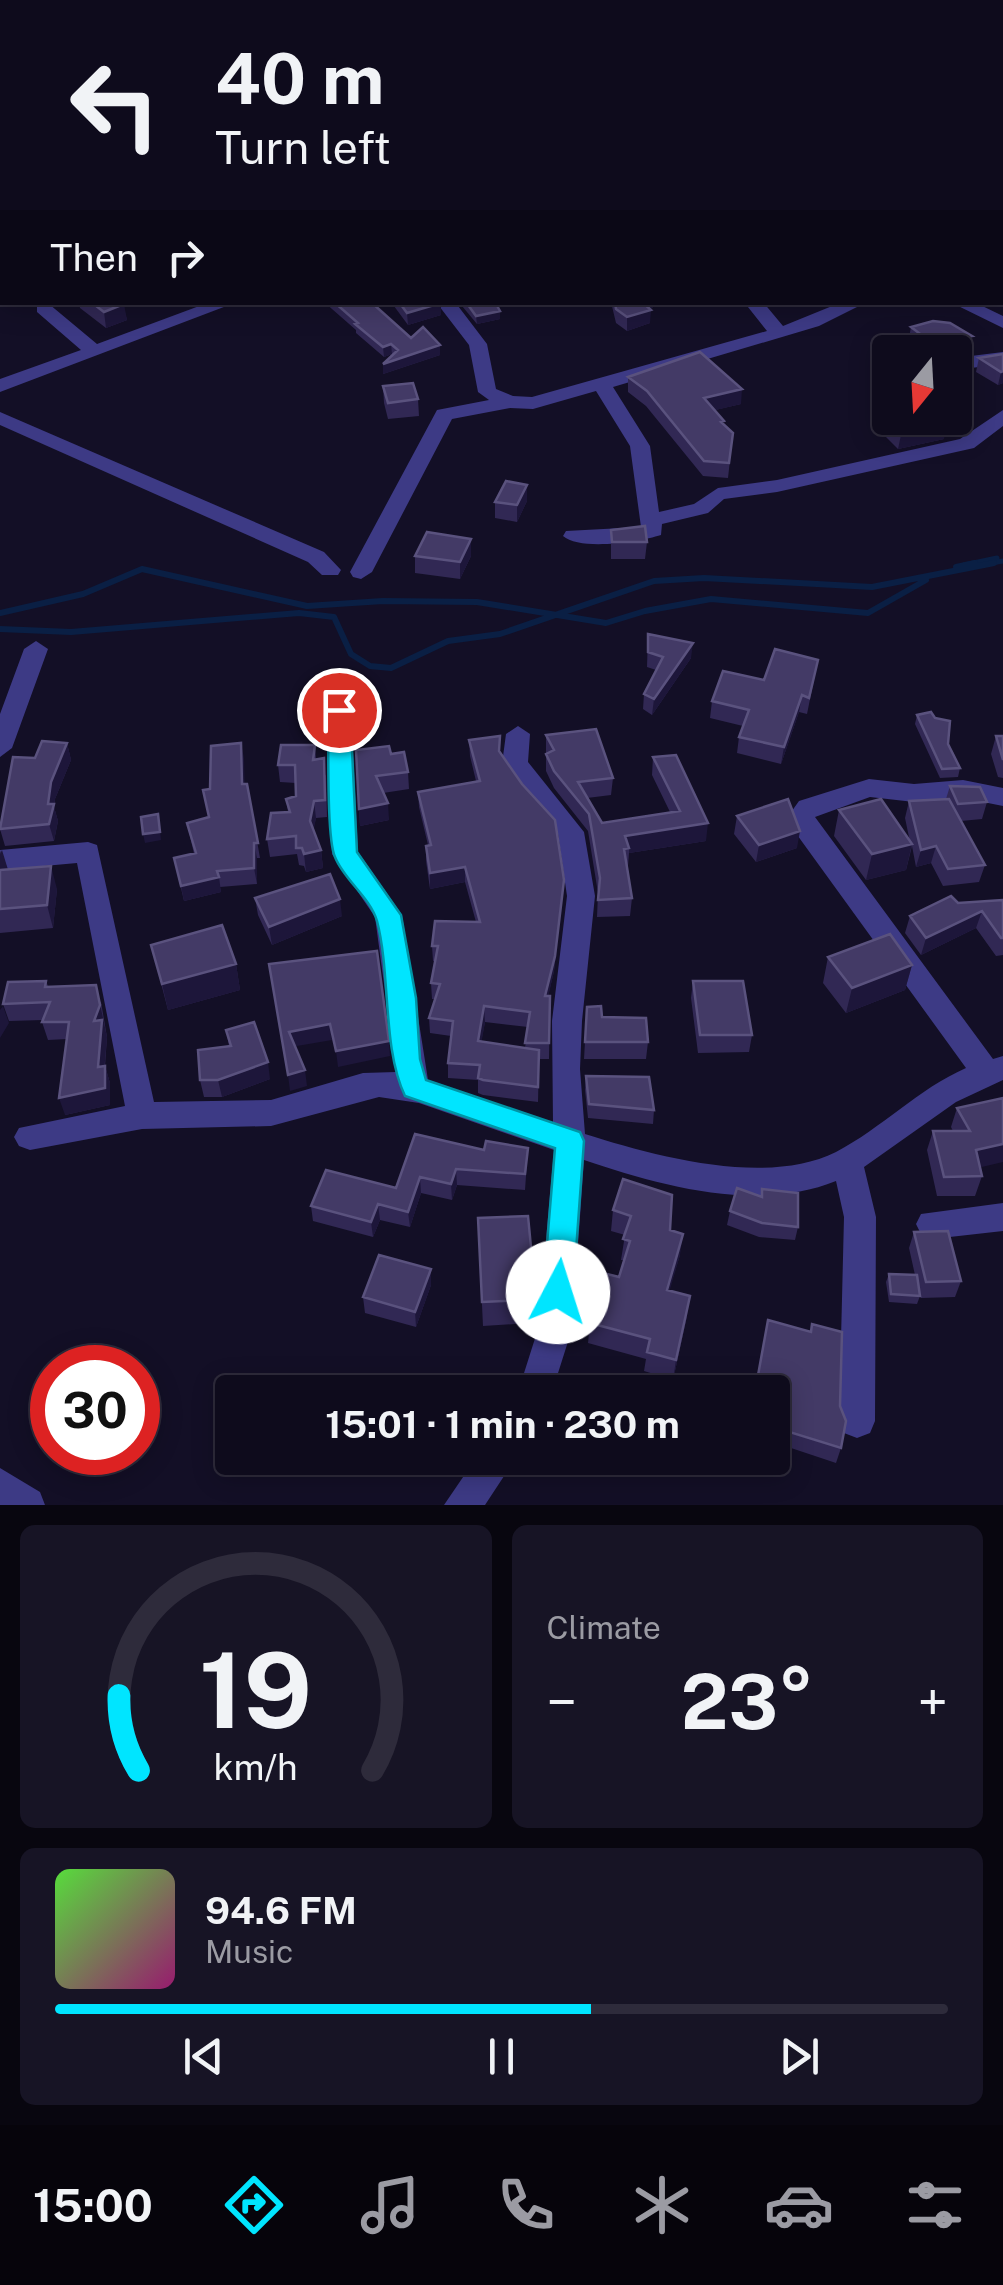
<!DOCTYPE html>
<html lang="en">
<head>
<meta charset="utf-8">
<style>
  :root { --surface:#0e0b1c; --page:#171425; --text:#f1f3f6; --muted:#9b9ba3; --line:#2e2b3b; --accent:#00e5ff }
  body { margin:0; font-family:"Public Sans",sans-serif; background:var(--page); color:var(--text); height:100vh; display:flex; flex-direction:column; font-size:38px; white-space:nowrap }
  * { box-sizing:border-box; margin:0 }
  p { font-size:32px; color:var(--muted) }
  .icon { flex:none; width:55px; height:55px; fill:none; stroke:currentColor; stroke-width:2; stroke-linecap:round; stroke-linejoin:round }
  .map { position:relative; height:1505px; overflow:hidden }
  .sheet { display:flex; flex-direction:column; gap:20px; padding:20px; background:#08060f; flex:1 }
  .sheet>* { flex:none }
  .top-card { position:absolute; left:0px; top:0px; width:1005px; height:305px; box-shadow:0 5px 25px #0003,0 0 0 2px var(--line); background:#0e0b1c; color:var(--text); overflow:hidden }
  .needle { width:65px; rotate:198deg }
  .tools { position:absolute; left:872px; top:335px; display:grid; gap:20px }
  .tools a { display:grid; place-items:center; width:100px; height:100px; border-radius:10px; background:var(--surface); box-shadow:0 5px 25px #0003,0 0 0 2px var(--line); font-size:50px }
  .speed { position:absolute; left:30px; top:1345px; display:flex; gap:20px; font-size:50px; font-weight:700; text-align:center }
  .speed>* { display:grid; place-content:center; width:130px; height:130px; border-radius:50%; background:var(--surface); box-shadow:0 5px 25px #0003,0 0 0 2px var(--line); line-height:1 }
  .speed .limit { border:15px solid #d22; background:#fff; color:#111 }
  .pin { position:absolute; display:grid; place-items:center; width:85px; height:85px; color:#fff; margin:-42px; border:5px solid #fff; border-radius:50%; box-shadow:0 2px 10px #0007 }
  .me { position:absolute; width:110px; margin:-55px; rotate:5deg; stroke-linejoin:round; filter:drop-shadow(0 0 8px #0008) }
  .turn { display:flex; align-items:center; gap:35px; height:210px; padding:0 50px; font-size:45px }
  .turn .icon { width:130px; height:130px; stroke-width:2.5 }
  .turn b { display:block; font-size:70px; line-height:85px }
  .then { display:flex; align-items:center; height:95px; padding:0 50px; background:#0003; gap:20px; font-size:38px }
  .big { font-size:75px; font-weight:700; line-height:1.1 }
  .sheet .widget { flex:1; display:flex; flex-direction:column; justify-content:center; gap:15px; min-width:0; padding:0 35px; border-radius:15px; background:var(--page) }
  .sheet .dial { align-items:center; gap:0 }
  .dial svg { height:260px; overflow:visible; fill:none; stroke:var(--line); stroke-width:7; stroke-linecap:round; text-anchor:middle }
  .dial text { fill:var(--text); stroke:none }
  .song { display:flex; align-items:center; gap:30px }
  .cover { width:120px; height:120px; border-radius:15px; background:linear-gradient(135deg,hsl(110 70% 55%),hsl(320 70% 35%)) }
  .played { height:10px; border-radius:5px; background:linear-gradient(90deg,var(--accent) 60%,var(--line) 60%) }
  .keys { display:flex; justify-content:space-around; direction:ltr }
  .heat { display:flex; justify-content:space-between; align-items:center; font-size:55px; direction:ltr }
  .sheet .tiles { flex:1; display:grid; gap:20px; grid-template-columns:1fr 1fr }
  .widget:last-child { grid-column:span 2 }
  .trip { position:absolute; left:215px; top:1375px; width:575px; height:100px; border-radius:10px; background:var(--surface); box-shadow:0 5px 25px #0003,0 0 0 2px var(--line); font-weight:700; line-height:100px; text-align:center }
  .tabs { display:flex; height:160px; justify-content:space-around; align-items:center; background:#06040b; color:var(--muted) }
  .tabs .icon { width:70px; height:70px }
  .tabs .current { color:var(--accent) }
  .tabs b { font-size:45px; color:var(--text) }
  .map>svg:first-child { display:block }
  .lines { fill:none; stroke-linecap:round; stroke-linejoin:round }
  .stream-far1 { stroke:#0a1f44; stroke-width:5 }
  .stream { stroke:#0a1f44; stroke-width:6 }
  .river { fill:#0a1f44; fill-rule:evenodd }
  .minor { fill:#3d3a85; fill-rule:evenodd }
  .wall { fill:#312854; fill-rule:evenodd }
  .shaded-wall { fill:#1d163a }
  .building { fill:#433a66; stroke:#5a527e; stroke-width:2.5 }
  .route { fill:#00e5ff; stroke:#0095a6; stroke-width:2.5 }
</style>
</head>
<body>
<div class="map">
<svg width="1003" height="1505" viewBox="0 0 1003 1505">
  <rect width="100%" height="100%" fill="#130f26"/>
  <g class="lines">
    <path class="stream-far1" d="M964,565L997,558
      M981,565L1003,561"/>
    <path class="stream" d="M956,567L975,563
      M0,613L83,594L142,569L307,606L383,601L477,602L606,623L645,611L711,599L868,613L926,580
      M0,629L71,632L299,613L334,617L351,654L370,666L391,668L448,641L500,634L654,581L704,578L872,587L994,563"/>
    <path class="river" d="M573,0H596L597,2H575Z"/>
    <path class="minor" d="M229,0H248L250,2H231Z
      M1002,18H1003V26H1002Z
      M1002,106H1003V115H1002Z
      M1002,157H1003V167H1002Z
      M2,171V181L0,182V172Z
      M1002,219H1003V230H1002Z
      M1002,242H1003V252H1002Z
      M210,302H237L0,392V379L81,350L37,312V304H49L97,344Z
      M436,302H455L487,344L496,389L513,396L532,397L767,331L744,302H763L783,326L842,302H867L819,326L613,387L650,446L659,512L694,504L718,488L777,480L960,439L1003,410V426L974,448L777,492L724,499L708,513L662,524L661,535C639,542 580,551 563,536L566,531L641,527L630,446L596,391L533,409L510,408L452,419L372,572L361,579L353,577L350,572L437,410L489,400L478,392L469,345Z
      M950,302H974L1003,316V328Z
      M1003,352V364L955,370V358Z
      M0,412L324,552L341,570L338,575H322L308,562L0,425Z
      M36,641L48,649L12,748L0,757V714L24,649Z
      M339,702L351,710L358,852L402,915L428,1080L553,1123L552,1021L567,896L558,834L502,764L506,734L518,726L530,734L528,762L584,832L595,896L582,1021L580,1069L585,1134C655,1156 766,1187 836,1152C882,1128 918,1089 966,1068L795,832L789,815L799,801L869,779L914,784L963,780L1003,788V806L963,798L914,802L870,797L815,817L993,1059L1003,1056V1080L956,1102L864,1167L876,1217L875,1421L870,1433L857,1438L844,1433L839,1421L844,1217L836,1181C757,1213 661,1186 584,1160L572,1329L552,1392H518L538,1329L554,1150L419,1103L379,1097L271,1126L142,1129L30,1150L19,1146L14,1137L19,1128L125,1106L77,863L0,870V850L88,842L97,845L154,1102L271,1100L363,1073L396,1072L375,917L332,854L327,710Z
      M1003,1203V1231L932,1239L921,1234L916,1224L921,1214Z
      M476,1458H516L485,1505H444Z
      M0,1468L40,1492L45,1505H0Z"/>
  </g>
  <path class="wall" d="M79,302H122L127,320L106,328L80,308Z
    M324,302H371L411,338L440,355L383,374V364L393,355L392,354L384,357L356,333V330Z
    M391,302H441V315L408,325Z
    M462,302H495L500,319L477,324L462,306Z
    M611,302H661L650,309V323L627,331L616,323Z
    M911,327L972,336L968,353L955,354V352H920L908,343Z
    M1003,354V383L998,385L976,372L979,358Z
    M628,377L741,404L715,410L724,425L733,433L728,478L703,476L646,406L628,392Z
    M383,386L418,399L419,416L388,419L384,403Z
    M889,422L944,439L898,449L886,437Z
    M527,485V501L517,522L495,518V502Z
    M611,530L647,542L645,559H611Z
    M471,539V556L460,579L415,573V556Z
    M648,634L691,658L652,715L643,709L644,694L656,670L647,667Z
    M818,660L807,714L799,712L781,764L737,753L739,737L743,726L710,718L712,701Z
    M917,715L960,768L958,777L940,778L915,724Z
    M546,735L613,778L611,795L587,798L602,823L670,812L652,775L653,757L706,841L629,853L628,866H627L632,898L630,916L597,917L598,893L588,831L554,788L546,771Z
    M996,736H1003V778L998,777L991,754Z
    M469,740L500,752L564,880L554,971L548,996H550L549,1059H539L538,1102L483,1095L478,1093V1080L448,1078V1063L451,1036L430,1033L429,1018L435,999H432L431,983L435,961H433L432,946L476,922L465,882L430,889L426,861V846L428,845L419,807L418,792L476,781L470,756ZM485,1022L528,1027L525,1048L481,1042Z
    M67,743L71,760L55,799L54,807L58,821L54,841L5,846L0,829L35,758Z
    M315,745L316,759L326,776L327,817L316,818L313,830L321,850L323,868L306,872L304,866L299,865L297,854L270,857L267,839L288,812L286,799L296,796V783L280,782L278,765Z
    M356,750L391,754L408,772L409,789L383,793L389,820L360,826Z
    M244,758V784H247L260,858H257V884L220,887L221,892L184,901L174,858L194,854L187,823L208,818Z
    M950,786L987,802L982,819L961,821L985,865L979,882L943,886L931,863L916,867L912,846L906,870L866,880L834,836L839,810L910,842L905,818L909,801L946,799Z
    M737,816L797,848L756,862L734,834Z
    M0,850L8,870L57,889L53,928L0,933Z
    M255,898L342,916L272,945L258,915Z
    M1003,900V955L996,956L976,928L921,955L905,933L910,916L958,903Z
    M151,945L236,964L240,990L168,1010Z
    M828,957L912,965L905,990L846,1013L823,983Z
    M46,981L48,986L101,1002L107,1037L105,1066L110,1083V1105L65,1115L67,1039L48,1040L42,1022L43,1020L9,1021L3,1004Z
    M693,981L752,1035L749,1052L698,1053L691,998Z
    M587,1007L602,1017L648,1042L646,1059H584Z
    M226,1030L270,1079L222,1097H204L200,1080L229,1046Z
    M586,1076L654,1110L653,1124L588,1118L585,1090Z
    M1003,1098L980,1167L982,1176L975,1196H937L927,1150L933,1131H953L951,1127L957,1108Z
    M528,1148L525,1190L457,1185L452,1200L421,1193L410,1227L380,1220L373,1237L313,1221L311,1206L396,1188L484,1150Z
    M762,1189L798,1227L795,1240L759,1237L727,1225L730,1211L761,1196Z
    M613,1210L670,1230L680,1255L669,1290L687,1316L673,1380L644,1371L646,1359L588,1343L590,1323L619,1277L624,1260H621L625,1235L611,1231Z
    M914,1232L961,1281L955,1297L921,1298L920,1296L917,1304L889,1302L886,1282L889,1274L915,1275L909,1248Z
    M479,1242L532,1292L530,1323L483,1326Z
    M431,1269V1285L416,1327L365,1313L363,1297Z
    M768,1320L840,1406L841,1448L836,1463L782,1445L786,1426L772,1421V1392H754Z"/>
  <path class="shaded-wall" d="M640,302H661L647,311L651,310L650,323L627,331V317Z
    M441,303V315L408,325L407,313Z
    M124,304L127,320L106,328L104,312Z
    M500,311V319L477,324L476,316Z
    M972,336L968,353L955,354V352H939L940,349L958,338Z
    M391,344L392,354L384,357L383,347Z
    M440,345V355L383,374V364Z
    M1003,371V383L998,385L1001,372Z
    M742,389L741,404L703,413L704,398Z
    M947,424L944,439L898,449L901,435Z
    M527,485V501L517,522V505Z
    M471,539V556L460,579V562Z
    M693,643L691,658L652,715L654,699Z
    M802,695L799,712L781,764L784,747Z
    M67,743L71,760L55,799L54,807L58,821L54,841L49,824L48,804L51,782Z
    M241,743L244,758L245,800L242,784Z
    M314,801L316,818L312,839L310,821Z
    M388,803L389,820L360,826L359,809Z
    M158,814L161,840L145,843L143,834Z
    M708,823L706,841L629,853V848L625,836Z
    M800,831L797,848L756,862L759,845Z
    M254,843L257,858V884L254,868Z
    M912,844L906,870L866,880L872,854Z
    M936,846L931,863L916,867L921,850Z
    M2,850L9,873L0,894V854Z
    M321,850L323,868L306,872L304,854Z
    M51,866L57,889L53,928L47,905Z
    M465,867V882L430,889V873Z
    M219,877L221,892L184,901L181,886Z
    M564,880L554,971L545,1011V996Z
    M340,899L342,916L272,945L269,927Z
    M982,911L976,928L921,955L926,938Z
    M236,964L240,990L168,1010L162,984Z
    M912,965L905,990L846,1013L852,988Z
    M96,985L107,1037L103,1084L98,1067L94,1021Z
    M3,1006L9,1023L0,1038V1010Z
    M484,1006L485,1022L479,1057L478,1041Z
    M330,1024L332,1040L291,1047L289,1032Z
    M389,1041L390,1056L338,1067L336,1051Z
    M268,1062L270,1079L222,1097L218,1080Z
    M105,1066L110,1083V1105L65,1115L59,1098Z
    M305,1070L307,1086L290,1091L288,1075Z
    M1003,1144V1162L969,1170L976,1150Z
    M456,1169L457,1185L452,1200L451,1184Z
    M420,1177L421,1193L410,1227L408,1212Z
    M378,1204L380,1220L373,1237L371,1222Z
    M683,1234L680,1255L664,1310L667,1290Z
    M431,1269V1285L416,1327L415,1312Z
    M690,1296L687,1316L673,1380L676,1360Z"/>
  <path class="building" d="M753,0H772L771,2H753Z
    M91,302H122L124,304L104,312Z
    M334,302H371L411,338L423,327L440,345L383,364L398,350L391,344L383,347L355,324L358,323Z
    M399,302H441V303L407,313Z
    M466,302H495L500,311L476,316Z
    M615,302H642L651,310L627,317L616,309Z
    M933,321L950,323L972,336L958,338L955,345L940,349L911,327Z
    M700,352L742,389L704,398L724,421L721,422L733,433L729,463L704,461L647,391L628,377Z
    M1003,354V371L1001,372L979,358Z
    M413,383L418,399L388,403L383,386Z
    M914,418H940L947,424L901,435L889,422Z
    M506,481L527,485L517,505L495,502Z
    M645,526L647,542H612L611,530Z
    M427,532L471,539L460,562L415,556Z
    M648,634L693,643L654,699L644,694L663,657L648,652Z
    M775,649L818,660L809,698L802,695L784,747L739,737L749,710L712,701L723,671L764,680Z
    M931,712L935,718L950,721L948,744L960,768L942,769L917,715Z
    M596,729L613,778L578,782L602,823L680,811L653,757L676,755L708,823L625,836L629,848L624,849L632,898L598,900L600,878L589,814L554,771L546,754L554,750L546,735Z
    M500,736L499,751L522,784L555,820L564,880L555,956L545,996H550L549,1043H525L530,1012L484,1006L478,1041L539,1050L538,1087L483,1080L478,1078L480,1065L448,1063L453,1021L429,1018L440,984L431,983L438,946H432L435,921L480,922L465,867L430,873L426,846L431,845L418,792L480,781L469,740Z
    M996,736H1003V760Z
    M42,741L67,743L51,782L48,804H54L49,824L0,829L13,757L35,758Z
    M241,743L242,784H247L258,843H254V868L217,871L219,877L181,886L174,858L196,853L187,823L209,817L203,790L210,789L211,746Z
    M281,745H315L313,760L324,758L325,800L314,801L310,821L321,850L304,854L302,848H296V836L267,839L271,813L290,812L286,799L296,796L295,765H278Z
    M389,746L391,754L404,752L408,772L376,776L388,803L359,809L356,750Z
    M950,786L980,787L987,802L958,804Z
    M788,799L800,831L759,845L737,816Z
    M881,799L912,844L872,854L839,810Z
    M949,799L985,865L948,869L936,846L921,850L909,801Z
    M158,814L160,832L143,834L141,817Z
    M51,866L47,905L0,909V870Z
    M330,874L340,899L269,927L255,898Z
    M951,896L958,903L1003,900V938H1001L982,911L926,938L910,916Z
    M222,925L236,964L162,984L151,945Z
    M890,934L912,965L852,988L828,957Z
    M377,951L389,1041L336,1051L330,1024L289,1032L305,1070L288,1075L269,964Z
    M46,981L45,987L96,985L100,1005L94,1021L102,1020L98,1067L105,1066V1088L59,1098L69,1022H42L50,1002L3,1004L8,982Z
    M693,981H743L752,1035H700Z
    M601,1006L602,1017L646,1018L648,1042H585L587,1007Z
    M254,1022L268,1062L218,1080H200L198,1050L231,1046L226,1030Z
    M586,1076L649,1077L654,1110L589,1104Z
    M1003,1098V1144L976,1150L982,1176L944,1177L933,1131H970L957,1108Z
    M415,1134L484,1150L486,1141L528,1148L525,1174L456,1169L451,1184L420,1177L408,1212L378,1204L371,1222L311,1206L326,1170L396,1188Z
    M623,1179L672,1195L670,1230L683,1234L667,1290L690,1296L676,1360L647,1352L650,1339L590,1323L603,1273L619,1277L630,1241L623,1239L631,1216L613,1210Z
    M737,1188L762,1197V1189L798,1193V1227L762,1223L730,1211Z
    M528,1216L533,1268L530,1300L482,1302L478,1218Z
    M948,1231L961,1281L926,1282L914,1232Z
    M379,1255L431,1269L415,1312L363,1297Z
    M889,1274L917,1275L920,1296L891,1294Z
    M768,1320L811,1332L812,1324L842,1332L840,1406L846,1421L841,1448L786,1431L790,1411L772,1405V1392H755Z"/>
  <path class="route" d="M339,703L350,710L357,852L401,915L416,998L420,1059L426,1080L580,1132L584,1141L573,1292L569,1301L558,1306L547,1301L543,1292L555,1148L405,1096C382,1048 391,975 377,921C370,897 344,880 335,857C326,837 329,738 328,710Z"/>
</svg>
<div class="tools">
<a><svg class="needle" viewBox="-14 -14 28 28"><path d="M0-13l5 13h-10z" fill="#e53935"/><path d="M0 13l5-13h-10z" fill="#9b9ba3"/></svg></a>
</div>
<div class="speed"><div class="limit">30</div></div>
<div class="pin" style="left:339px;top:710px;background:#d93025"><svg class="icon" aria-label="arrive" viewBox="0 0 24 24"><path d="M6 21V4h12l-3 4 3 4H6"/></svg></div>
<svg class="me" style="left:558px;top:1292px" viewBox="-20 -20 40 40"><circle r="19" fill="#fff"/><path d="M0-13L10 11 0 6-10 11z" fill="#00e5ff"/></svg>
<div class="trip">15:01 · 1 min · 230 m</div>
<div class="top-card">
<div class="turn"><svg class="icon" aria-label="left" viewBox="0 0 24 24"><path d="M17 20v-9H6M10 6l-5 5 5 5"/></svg><div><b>40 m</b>Turn left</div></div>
<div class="then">Then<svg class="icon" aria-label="right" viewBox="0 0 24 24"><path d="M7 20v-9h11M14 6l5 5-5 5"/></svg></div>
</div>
</div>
<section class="sheet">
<div class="tiles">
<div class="widget dial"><svg viewBox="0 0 100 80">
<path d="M14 69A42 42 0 1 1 86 69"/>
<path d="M14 69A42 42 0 0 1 8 46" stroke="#00e5ff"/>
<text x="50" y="56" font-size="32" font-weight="700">19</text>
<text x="50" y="72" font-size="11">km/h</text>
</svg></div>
<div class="widget"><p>Climate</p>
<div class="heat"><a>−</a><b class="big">23°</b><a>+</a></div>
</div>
<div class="widget">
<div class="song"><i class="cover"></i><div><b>94.6 FM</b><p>Music</p></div></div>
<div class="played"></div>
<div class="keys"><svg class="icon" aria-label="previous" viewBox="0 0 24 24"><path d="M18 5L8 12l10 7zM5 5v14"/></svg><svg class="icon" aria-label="pause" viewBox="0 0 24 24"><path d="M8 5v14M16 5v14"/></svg><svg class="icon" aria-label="next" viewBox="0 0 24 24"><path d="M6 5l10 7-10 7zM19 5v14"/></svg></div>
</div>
</div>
</section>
<nav class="tabs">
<b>15:00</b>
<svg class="icon current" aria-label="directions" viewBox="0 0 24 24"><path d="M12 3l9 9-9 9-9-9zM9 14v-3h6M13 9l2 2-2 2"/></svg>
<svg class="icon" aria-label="music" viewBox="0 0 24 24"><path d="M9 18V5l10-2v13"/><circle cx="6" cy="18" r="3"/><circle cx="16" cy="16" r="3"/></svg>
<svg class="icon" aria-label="phone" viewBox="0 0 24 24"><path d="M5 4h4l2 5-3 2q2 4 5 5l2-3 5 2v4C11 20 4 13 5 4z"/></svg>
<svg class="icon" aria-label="climate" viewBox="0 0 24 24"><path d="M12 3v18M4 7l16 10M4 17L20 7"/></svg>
<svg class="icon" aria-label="car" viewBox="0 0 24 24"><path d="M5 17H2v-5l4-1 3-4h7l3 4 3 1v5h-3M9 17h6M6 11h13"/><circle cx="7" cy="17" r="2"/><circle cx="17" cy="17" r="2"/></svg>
<svg class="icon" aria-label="filters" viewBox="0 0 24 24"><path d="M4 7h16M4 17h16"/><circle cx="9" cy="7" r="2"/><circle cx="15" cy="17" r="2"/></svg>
</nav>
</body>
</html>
